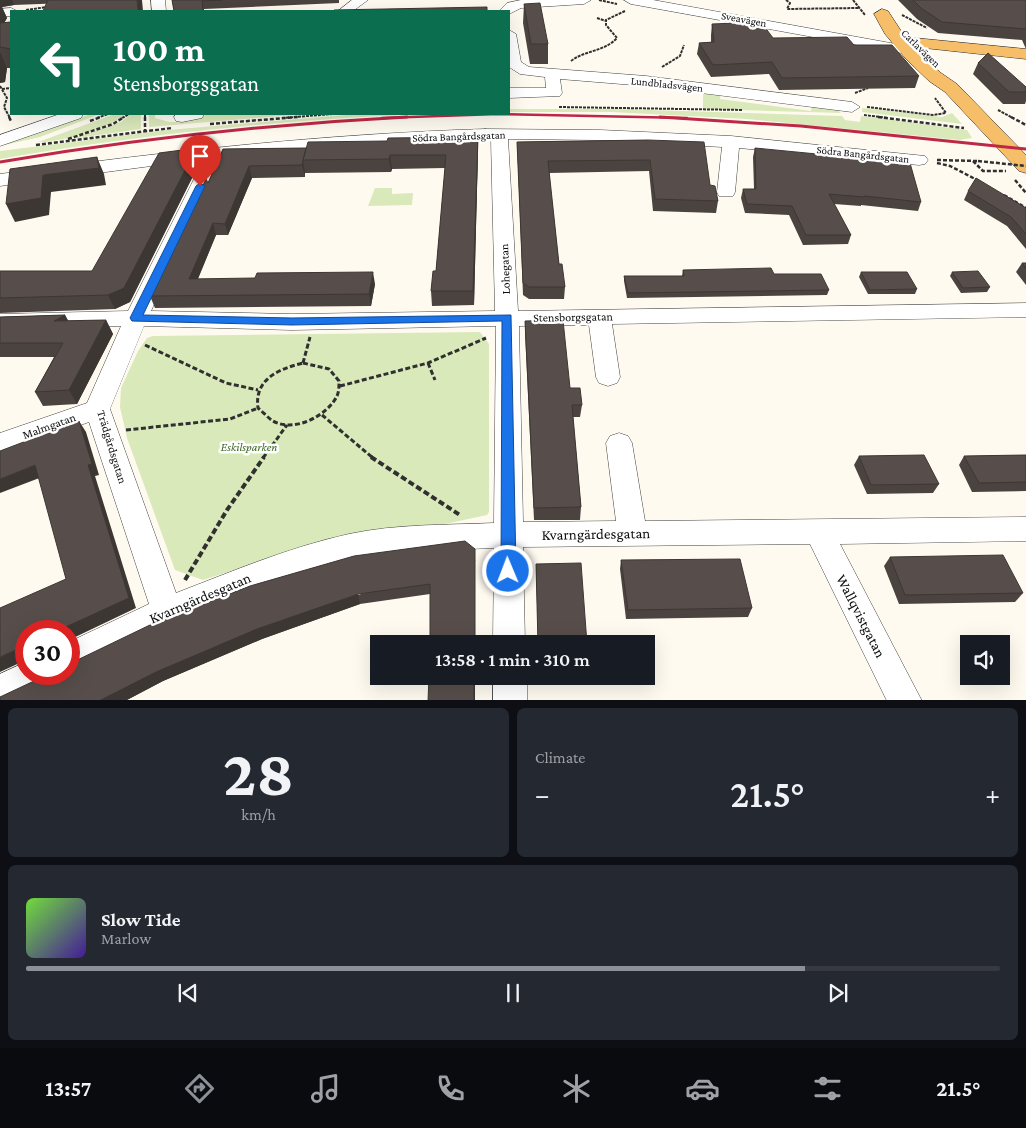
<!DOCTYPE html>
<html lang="en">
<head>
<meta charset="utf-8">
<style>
  :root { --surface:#171b24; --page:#242831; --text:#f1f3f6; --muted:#9ea1a6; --line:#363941; --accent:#8c9099 }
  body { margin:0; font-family:"Crimson Pro",serif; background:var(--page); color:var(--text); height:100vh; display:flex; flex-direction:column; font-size:19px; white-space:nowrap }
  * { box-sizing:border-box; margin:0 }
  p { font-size:16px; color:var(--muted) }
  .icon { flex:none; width:28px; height:28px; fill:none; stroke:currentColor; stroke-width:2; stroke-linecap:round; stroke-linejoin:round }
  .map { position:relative; height:700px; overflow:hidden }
  .details { display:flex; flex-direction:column; gap:8px; padding:8px; background:#0d0f14; flex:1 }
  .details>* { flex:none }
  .hud { position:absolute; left:10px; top:10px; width:500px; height:105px; border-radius:0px; box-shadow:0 5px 20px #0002; background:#0b6e4f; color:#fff; overflow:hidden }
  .buttons { position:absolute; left:960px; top:635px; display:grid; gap:10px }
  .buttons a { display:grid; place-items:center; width:50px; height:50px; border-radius:0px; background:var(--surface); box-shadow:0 5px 20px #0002; font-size:25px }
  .speed { position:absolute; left:15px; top:620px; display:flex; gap:10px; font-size:25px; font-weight:700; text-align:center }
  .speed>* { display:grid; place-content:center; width:65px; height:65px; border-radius:50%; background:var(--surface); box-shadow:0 5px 20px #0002; line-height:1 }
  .speed .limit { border:8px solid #d22; background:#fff; color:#111 }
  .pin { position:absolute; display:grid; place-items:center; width:42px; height:42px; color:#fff; margin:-51px -21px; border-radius:50% 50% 50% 0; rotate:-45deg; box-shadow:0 0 5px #0007 }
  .pin .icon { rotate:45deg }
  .me { position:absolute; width:55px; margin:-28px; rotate:359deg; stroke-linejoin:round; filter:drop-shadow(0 0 4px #0008) }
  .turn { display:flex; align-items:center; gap:18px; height:105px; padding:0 20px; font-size:22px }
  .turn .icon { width:65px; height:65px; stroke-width:2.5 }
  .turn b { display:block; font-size:35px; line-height:42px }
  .big { font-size:38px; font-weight:600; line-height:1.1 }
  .details .card { flex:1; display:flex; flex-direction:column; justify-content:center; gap:8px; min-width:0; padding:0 18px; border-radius:8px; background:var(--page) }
  .details .dial { align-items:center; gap:0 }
  .dial b { font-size:65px; line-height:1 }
  .song { display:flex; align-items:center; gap:15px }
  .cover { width:60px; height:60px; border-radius:8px; background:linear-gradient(135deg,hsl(100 70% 55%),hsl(260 70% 35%)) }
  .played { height:5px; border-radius:2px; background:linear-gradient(90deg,var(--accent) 80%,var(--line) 80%) }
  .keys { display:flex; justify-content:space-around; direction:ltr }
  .heat { display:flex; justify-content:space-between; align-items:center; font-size:28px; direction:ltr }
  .details .tiles { flex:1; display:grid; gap:8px; grid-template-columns:1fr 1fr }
  .card:last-child { grid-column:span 2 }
  .trip { position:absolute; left:370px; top:635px; width:285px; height:50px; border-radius:0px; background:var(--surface); box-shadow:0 5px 20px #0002; font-weight:600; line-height:50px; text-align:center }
  .tab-bar { display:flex; height:80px; justify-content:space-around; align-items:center; background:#090b0e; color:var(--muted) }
  .tab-bar .icon { width:35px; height:35px }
  .tab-bar .selected { color:var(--accent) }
  .tab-bar b { font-size:22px; color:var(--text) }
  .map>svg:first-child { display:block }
  .green { fill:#dae9ba }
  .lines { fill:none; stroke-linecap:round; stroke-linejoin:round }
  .minor-casing { stroke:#414141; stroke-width:1 }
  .major-casing { stroke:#1f1f1f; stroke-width:1 }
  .path-far3 { stroke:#303030; stroke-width:2; stroke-dasharray:3 1; stroke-linecap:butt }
  .path-far2 { stroke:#303030; stroke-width:2.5; stroke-dasharray:4 2; stroke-linecap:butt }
  .path-far1 { stroke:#303030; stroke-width:3; stroke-dasharray:5 2.5; stroke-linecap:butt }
  .path { stroke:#303030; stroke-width:4; stroke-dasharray:6 3; stroke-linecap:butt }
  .minor { fill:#fff; fill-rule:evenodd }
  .major { fill:#f6be69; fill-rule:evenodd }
  .rail-far1 { stroke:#bd2846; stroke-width:2.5 }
  .rail { stroke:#bd2846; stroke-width:3 }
  .path-bridge { stroke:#303030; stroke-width:2.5; stroke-dasharray:4 2; stroke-linecap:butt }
  .wall { fill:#4b4340 }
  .shaded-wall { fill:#3d3734 }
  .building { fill:#574e4b; stroke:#3d3734 }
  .route { fill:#1a73e8; stroke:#114b97 }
  .labels { text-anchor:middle; stroke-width:5; stroke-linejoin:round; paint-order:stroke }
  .far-street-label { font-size:11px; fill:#0e0e0e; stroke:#fff }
  .street-label { font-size:12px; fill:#0e0e0e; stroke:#fff }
  .park-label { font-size:12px; font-style:italic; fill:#39661f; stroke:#fff }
  .near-street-label { font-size:15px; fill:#0e0e0e; stroke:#fff }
</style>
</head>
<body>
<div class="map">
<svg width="1026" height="701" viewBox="0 0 1026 701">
  <rect width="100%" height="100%" fill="#fffaf0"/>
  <path class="green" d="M693,91L721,94L720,99L811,111L812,105L838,110L841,113L703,109V94L693,93Z
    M862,108L942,117L952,113L962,124L862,112Z
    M509,109H617L842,116L845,120L860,122L861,116L967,130L972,138L960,140L747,119L611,112H509Z
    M91,114H100L40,137L0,146Z
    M115,114H126C109,128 61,143 38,142Z
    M131,114H141V129L71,139L121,122Z
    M149,114H155V118L169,122H183L209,114H304L149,127Z
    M358,114H420C279,120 139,135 0,159V151L168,130Z
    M375,188H392V194L413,193L412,205L368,206Z
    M480,332L489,344V512L487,515L445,524L408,526L321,542L203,580L175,570L127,438L120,407L121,388L138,351L147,338L153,336Z"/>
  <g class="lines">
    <g class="minor-casing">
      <path id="minor" d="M151,0H165L166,11H152Z
        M352,0H368L353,11H338Z
        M521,0H591L584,4L521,8L509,14V11H499L507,3Z
        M624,0H653L907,46L914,50L907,54L631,4Z
        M11,8L17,11H11V16L0,17V9Z
        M509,30L516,34L521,62L529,67L646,76L852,102L860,107L852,112L646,86L560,79L562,93L560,96L509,98V88H546L545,77L520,74L509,67Z
        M60,114H83L81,118L0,146V135Z
        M176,114H204L202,118L182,122L176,121L174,117Z
        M485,129L600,130L731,136L925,156L928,160L925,164L919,165L739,148L735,192L733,196H719L717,192L722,147L600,140L508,139L518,311L1026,303V317L612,324L620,377L617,383L608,386L599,383L596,377L589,325L519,326L523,522L616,521L606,443L610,436L619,433L628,436L632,443L645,521L1026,517V541L840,544L922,701H887L810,544L523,547L525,644H493L494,548C446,550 397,550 350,560C257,580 166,628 81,670L69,675L66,674H69V642L149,604L89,422L0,454V433L87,403L121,326L0,330V314L128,311L204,159L0,186V174C161,152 322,134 485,129ZM491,139L495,311L292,314L151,311L223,157L346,146ZM144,326L292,330L496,326L494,523C446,525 396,524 349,534C290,547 233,571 176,593L110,409Z
        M26,662V674H55L50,686L19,701H0V674Z
        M493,676H527V701H493Z"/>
    </g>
    <g class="major-casing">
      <path id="major" d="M882,9L888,11L905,37L1026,49V59L915,47L941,73L957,84L1026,155V173L1019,171L945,92L929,81L906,59L885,34L874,14Z"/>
    </g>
    <path class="path-far3" d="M599,0L617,4
      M786,0L790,3L787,9L859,8
      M853,0L865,15
      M26,10L47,7
      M902,15L927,28
      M597,18L606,21
      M571,61C585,50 604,52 617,38L606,25V20L625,11
      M662,67L680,56L684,45
      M0,86L7,98L4,107L10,118
      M2,89L11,88
      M855,93L868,88
      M559,107L743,110
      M867,107L933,115L946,113L935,98
      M998,110L1013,118
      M145,114V118
      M864,115L888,118
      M97,118L108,114
      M122,118L129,114
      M282,118L333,114"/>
    <path class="path-far2" d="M9,117L11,121
      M145,117V131
      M878,117L964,128
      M1011,117L1026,125
      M90,121L101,117
      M210,124L298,117
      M68,139L113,124L124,117
      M36,145L172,128
      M937,160L978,161
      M973,161L983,171H1006
      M937,163L950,166L979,181
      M1015,180L1026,193
      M1004,195L1026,208"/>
    <path class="path-far1" d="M145,345L226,383L258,390
      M303,363L329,369L339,381C339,386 339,392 337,396C327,416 294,433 273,421C268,418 263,412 258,408C254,379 279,369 303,363Z
      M303,363L310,337
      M428,363L435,380
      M340,386L428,363L486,338
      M322,415L373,458
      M126,430L230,419L258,408
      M263,458L287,425"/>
    <path class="path" d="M371,457L460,515
      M185,580L227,510L264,457"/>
    <use href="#minor" class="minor"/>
    <use href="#major" class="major"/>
    <path class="rail-far1" d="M382,118L498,114L687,118"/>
    <path class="rail" d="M660,117L801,126L1026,149
      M0,162C135,139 270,124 407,117"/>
    <path class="path-bridge" d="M978,161L1026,166"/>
  </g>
  <path class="wall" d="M0,0H142L14,5L2,7L7,18L4,23L11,22V68H7L5,82L0,83Z
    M172,0H339V3L204,9V11H174Z
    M898,0H1026V49L1022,40L938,33L917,19Z
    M524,4L548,44V64H530L523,23Z
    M712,24L773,38L854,45L919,76L915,88L779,90L769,74L711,77L697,54L699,43L711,42V35Z
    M978,63L1026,87V101L1025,104H1003L973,74Z
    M478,137V150L474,305L432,306L431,291L436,271L445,168L392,169L391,172L305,173V177L252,178L228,235H216L198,279L375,284L371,306L155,308L150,296L208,183L223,149L306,148L387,141Z
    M648,140L710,185L718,201L716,213L653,211L649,171L549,173L559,264L565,287L564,299H529L523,295L517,142Z
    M755,148L921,202L918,211L861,205V206L834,204L851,235L848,244L803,245L789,215L745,213L741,198L743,189H754L753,157Z
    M197,168L130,302L115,309L0,313V271H92Z
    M968,191L1026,208V249L1007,226L964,200Z
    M1022,263H1026V285L1016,272Z
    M683,270L774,274L829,290L827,295L627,298L624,281V276H682Z
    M861,272L917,289L915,294H868L859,277Z
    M952,272L990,287L987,292L961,293L950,276Z
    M65,315L68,321L106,320L113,334L77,404L43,406L35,392L54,357H0V317Z
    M525,321L582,405L580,417H573L581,507L580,520H534L525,333Z
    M1026,455V491L972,492L959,465L964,456Z
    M859,456L939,484L933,493L867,494L854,465Z
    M890,557L1023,593L1015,602L899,604L884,566Z
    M476,560L430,594L360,604L262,639L163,681L125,701H0Z
    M621,560L752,608L748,617L626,619L620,569Z
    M536,564L587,644H538Z"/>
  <path class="shaded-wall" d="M0,0H12L14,5L2,7L7,18L0,30Z
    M137,0H142L143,11H138Z
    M0,52L7,68L5,82L0,83Z
    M478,137V150L474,305L473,291Z
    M193,155L197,168L130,302L115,309L108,295Z
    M390,155L392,169L391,172L389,159Z
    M97,157L104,174L106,185L51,192L49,215L15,222L6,204L43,175Z
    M303,161L305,173V177L302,165Z
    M249,166L252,178L228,235L225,224Z
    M213,223L216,235L193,290L189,279Z
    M373,272L375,284L371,306L369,294Z
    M65,315L73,329L54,321Z
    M106,320L113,334L77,404L69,390Z
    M79,421L86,432L99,475L95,476L136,608L69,640V631H57L88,465Z
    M35,465L42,477L0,493V479Z
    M358,594L360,604L262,639L163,681L125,701H99L156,672L257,629Z
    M26,645V660L0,672V657Z
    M474,676H475V701H474Z"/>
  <path class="building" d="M48,0H137L138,11H43Z
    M172,0H222L202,1L203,11H174Z
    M913,0H1026V29L942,22L921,8Z
    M540,3L548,44H531L524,4Z
    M487,7V11H334V10Z
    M11,22V49L0,47V23Z
    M761,22L773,38L847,37L854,45H892L919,76L782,78L772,62L713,65L699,43L714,42L712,24Z
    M988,53L1026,87V92H1009L978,63Z
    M478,137L473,291H431L433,271H436L446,155H390L389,159L303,160L308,142L387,141L388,138Z
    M648,140L704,142L710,185L715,186L718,201L655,199L650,160L548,161L559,264H562L565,287H529L523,283L517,142Z
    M306,148L303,160L302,165L249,166L225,224L213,223L189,279L255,278L257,273L373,272L369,294L150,296L206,179L208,183L223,149Z
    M755,148L910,163L921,202L864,196V197L829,194L851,235H806L792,206L747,204L743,189H756Z
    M190,149L193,155L124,288L108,295L0,298V271H92L159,153Z
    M97,157L99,168L43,175L41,198L6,204L10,169Z
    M976,178L1026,208V234L1011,217L968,191Z
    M1022,263H1026V269Z
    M771,268L774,274H821L829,290L628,293L624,276H684L683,270Z
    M978,271L990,287L963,288L952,272Z
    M861,272H907L917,289L870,290Z
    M65,315L54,321L106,320L69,390L35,392L63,343H0V317Z
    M563,320L570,388H580L582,405H572L581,507L534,508L525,321Z
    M79,421L92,464L88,465L129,598L57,631H26V645L0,657V608L66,579L35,465L0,479V451Z
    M924,455L939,484L871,485L859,456Z
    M1026,455V482L979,483L964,456Z
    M465,541L475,549V644H430V584L358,594L257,629L156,672L99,701H0V697L49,674H69V664L152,624L250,586L354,556Z
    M1003,555L1023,593L905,595L890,557Z
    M740,559L752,608L628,610L621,560Z
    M581,563L587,644H538L536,564Z
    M429,676H474V701H428Z"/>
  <path class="route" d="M200,183L205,186L143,315L292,318L511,315L516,571L513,576L508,578L503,576L501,571L502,321L292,325L132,321L130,318L196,186Z"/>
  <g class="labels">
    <g class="far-street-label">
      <text transform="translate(744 19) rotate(10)" y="4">Sveavägen</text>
      <text transform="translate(921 48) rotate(44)" y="4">Carlavägen</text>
      <text transform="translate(667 84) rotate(6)" y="4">Lundbladsvägen</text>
      <text transform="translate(459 136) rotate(-2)" y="4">Södra Bangårdsgatan</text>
      <text transform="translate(863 154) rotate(6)" y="4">Södra Bangårdsgatan</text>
    </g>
    <g class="street-label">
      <text transform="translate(505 269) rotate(-92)" y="4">Lohegatan</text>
      <text transform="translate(573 317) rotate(-1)" y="4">Stensborgsgatan</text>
      <text transform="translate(49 426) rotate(-20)" y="4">Malmgatan</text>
      <text transform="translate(112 447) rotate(73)" y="4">Trädgårdsgatan</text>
    </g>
    <g class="park-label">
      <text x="249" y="451">Eskilsparken</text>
    </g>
    <g class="near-street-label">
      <text transform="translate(596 534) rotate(-1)" y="5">Kvarngärdesgatan</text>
      <text transform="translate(200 598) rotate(-23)" y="5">Kvarngärdesgatan</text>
      <text transform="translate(861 616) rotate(63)" y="5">Wallqvistgatan</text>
    </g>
  </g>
</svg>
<div class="buttons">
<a><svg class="icon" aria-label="sound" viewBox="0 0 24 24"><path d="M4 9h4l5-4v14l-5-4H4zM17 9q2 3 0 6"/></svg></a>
</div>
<div class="speed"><div class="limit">30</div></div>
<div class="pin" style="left:200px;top:186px;background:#d93025"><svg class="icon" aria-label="arrive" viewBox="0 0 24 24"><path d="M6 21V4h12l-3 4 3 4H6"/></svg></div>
<svg class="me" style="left:508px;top:571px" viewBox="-20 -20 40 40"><circle r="17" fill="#1a73e8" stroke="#fff" stroke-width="3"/><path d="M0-11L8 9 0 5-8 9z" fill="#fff"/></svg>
<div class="trip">13:58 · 1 min · 310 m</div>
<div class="hud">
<div class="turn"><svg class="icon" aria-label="left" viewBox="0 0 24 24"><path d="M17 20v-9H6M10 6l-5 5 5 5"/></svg><div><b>100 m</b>Stensborgsgatan</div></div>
</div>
</div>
<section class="details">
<div class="tiles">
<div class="card dial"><b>28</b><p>km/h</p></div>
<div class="card"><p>Climate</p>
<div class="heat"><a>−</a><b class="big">21.5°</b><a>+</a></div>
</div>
<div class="card">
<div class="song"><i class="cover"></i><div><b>Slow Tide</b><p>Marlow</p></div></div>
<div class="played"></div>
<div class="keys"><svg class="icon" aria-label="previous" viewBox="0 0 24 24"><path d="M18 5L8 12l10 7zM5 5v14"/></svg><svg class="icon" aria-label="pause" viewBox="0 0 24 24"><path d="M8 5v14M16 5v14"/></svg><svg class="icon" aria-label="next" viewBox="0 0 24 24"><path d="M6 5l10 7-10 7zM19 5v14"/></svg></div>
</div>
</div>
</section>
<nav class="tab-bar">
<b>13:57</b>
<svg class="icon selected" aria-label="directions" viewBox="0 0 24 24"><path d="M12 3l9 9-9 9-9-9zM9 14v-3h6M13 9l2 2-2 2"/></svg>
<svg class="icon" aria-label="music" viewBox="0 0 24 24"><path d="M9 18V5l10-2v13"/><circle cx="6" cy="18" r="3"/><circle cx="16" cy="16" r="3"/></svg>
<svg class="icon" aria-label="phone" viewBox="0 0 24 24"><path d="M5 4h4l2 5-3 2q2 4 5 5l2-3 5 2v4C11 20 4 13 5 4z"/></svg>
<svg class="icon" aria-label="climate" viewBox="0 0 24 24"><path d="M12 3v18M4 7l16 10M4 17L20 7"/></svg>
<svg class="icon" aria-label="car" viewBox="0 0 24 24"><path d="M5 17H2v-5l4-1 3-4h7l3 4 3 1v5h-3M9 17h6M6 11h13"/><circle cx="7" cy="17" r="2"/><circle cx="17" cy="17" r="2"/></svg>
<svg class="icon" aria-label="filters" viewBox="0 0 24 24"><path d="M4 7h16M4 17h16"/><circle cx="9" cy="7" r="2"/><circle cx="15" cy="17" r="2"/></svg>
<b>21.5°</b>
</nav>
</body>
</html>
